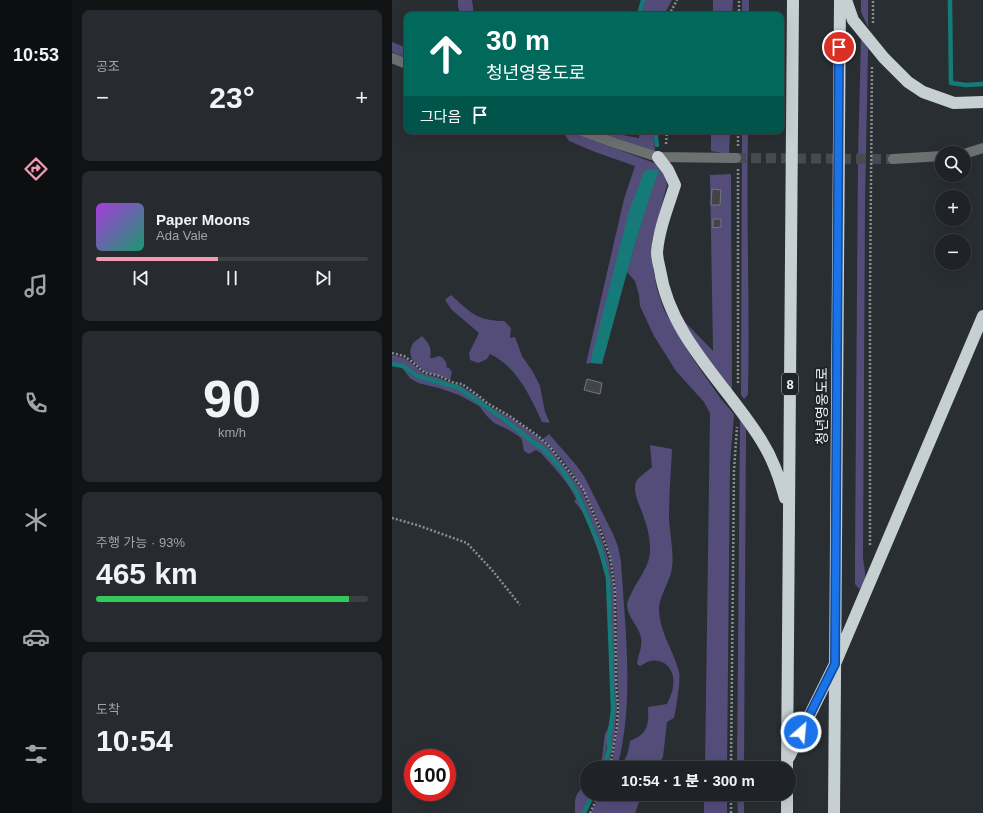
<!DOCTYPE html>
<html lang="ko">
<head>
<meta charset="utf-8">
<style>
  :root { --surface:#1f2226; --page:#272a2e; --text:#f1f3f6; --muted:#a1a4a7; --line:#3c3f43; --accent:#f19ab2 }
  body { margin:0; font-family:Helvetica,"Noto Sans KR",sans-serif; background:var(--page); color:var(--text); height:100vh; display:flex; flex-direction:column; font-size:15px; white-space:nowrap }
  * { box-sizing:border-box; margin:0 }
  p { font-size:13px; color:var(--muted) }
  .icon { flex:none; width:22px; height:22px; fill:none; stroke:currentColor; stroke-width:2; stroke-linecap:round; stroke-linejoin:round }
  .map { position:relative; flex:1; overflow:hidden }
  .details { display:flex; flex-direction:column; gap:10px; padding:10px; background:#111315; width:320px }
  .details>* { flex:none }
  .top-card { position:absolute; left:12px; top:12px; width:380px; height:122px; border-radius:8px; box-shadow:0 4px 16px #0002,0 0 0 1px var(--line); background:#00695c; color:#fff; overflow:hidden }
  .buttons { position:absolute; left:543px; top:146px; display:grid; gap:8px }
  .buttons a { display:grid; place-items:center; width:36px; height:36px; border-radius:50%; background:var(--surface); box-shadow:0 4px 16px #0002,0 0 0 1px var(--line); font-size:20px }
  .speed { position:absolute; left:12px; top:749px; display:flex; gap:8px; font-size:20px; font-weight:700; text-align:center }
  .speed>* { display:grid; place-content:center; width:52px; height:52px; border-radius:50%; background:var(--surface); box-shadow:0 4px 16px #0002,0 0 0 1px var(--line); line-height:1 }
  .speed .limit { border:6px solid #d22; background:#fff; color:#111 }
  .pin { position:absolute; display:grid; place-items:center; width:34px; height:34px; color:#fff; margin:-17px; border:2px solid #fff; border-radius:50%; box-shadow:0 1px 4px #0007 }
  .me { position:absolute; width:44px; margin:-22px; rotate:27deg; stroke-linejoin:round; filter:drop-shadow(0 0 3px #0008) }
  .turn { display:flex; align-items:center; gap:14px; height:84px; padding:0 16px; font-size:18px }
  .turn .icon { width:52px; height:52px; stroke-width:2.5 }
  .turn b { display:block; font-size:28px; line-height:34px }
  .then { display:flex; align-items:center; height:38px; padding:0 16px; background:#0003; gap:8px; font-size:15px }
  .big { font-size:30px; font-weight:800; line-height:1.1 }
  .details .tile { flex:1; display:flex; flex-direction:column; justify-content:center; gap:6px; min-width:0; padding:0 14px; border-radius:8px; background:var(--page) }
  .details .dial { align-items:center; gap:0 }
  .dial b { font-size:52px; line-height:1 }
  .song { display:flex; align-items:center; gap:12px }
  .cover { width:48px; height:48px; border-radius:6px; background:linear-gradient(135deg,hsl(280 70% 55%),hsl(160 70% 35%)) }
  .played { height:4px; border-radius:2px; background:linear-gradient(90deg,var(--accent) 45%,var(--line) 45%) }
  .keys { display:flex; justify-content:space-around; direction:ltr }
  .heat { display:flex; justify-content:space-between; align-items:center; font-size:22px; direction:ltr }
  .charge { height:6px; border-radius:3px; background:linear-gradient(90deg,#34c759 93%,var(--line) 0) }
  .trip { position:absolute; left:188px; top:761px; width:216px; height:40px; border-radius:20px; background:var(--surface); box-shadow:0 4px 16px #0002,0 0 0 1px var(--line); font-weight:800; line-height:40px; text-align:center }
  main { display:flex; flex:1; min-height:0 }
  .dock { display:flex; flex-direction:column; width:72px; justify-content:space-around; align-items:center; background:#0c0e0f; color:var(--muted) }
  .dock .icon { width:28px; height:28px }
  .dock .on { color:var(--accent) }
  .dock b { font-size:18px; color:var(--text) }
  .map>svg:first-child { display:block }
  .green { fill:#544d7a }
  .water { fill:#167a79 }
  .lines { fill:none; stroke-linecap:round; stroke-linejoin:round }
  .stream { stroke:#167a79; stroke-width:4.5 }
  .building { fill:#42444a; stroke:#73767d }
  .minor-tunnel { stroke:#474b4f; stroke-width:10; stroke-dasharray:10 5; stroke-linecap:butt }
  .path { stroke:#898d91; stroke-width:2.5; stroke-dasharray:2 2; stroke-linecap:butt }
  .minor { stroke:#6d7172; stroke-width:10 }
  .highway { stroke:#c6d0d2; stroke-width:12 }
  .route-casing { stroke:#114b97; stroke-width:10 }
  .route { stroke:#1a73e8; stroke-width:7 }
  .labels { text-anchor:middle; stroke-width:4; stroke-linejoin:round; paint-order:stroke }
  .shield { fill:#1f2428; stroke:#b1b4b8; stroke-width:1 }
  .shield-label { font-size:13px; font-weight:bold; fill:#eff2f5 }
  .street-label { font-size:14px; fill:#eff2f5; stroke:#1f2428 }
</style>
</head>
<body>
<main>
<nav class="dock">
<b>10:53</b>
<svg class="icon on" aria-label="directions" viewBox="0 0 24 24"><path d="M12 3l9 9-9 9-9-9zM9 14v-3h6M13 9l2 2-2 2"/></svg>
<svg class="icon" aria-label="music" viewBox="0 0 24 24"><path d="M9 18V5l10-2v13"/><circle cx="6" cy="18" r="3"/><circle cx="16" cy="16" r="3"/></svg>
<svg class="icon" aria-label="phone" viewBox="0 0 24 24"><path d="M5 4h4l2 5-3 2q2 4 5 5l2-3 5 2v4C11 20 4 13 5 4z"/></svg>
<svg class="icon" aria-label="climate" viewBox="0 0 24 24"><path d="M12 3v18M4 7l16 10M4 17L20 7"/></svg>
<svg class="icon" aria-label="car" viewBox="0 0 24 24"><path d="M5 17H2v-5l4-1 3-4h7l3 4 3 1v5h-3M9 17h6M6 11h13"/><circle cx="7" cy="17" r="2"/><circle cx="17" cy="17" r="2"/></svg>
<svg class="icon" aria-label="filters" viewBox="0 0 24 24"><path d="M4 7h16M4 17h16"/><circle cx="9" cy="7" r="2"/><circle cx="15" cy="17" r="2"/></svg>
</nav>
<section class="details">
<div class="tile"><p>공조</p>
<div class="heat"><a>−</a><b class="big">23°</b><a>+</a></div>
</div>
<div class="tile">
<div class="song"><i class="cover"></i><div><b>Paper Moons</b><p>Ada Vale</p></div></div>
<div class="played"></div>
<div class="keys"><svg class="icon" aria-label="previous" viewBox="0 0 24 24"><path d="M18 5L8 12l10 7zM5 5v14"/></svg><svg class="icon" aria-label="pause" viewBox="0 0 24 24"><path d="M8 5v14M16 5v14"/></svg><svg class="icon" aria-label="next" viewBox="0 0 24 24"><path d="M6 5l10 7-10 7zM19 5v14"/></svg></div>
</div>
<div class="tile dial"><b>90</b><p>km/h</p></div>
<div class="tile"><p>주행 가능 · 93%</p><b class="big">465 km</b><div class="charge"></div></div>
<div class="tile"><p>도착</p><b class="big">10:54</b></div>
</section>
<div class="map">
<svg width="591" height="813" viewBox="0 0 591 813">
  <rect width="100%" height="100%" fill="#292e32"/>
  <path class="green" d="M66,0H80L82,15H69L66,7Z
    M253,0H280L272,15H249Z
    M321,0H341L340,15H321Z
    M350,0H357V15H350Z
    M469,0H476V27L469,12Z
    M469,38L476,49L473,202L471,558C472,567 477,584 467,589L463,584V557L466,159Z
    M0,42L15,48V58L0,52Z
    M161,131H176L265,164C271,170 274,177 275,185L260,240L261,268L265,289L272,310L299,356L329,399L342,414L338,464L335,768H313L318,413L312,402L284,371L262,336L248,306L247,295L243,281L235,272L256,199L267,170L198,363L194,364L232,199L243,166L203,152L177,141L173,135Z
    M203,131H219L230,135L247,138L248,131H261L263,151Z
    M319,131H338L337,154L319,151Z
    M350,131H356C354,218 358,305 356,393L355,396L352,399L349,395Z
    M339,174L340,392L298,333L290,319L321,351L318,175Z
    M59,295C78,312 85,321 112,321L119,328L118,338L123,337L130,356L141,372L148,386L153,412L158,423L150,422C138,396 125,367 98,354L95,359L86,363L78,360L77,353L87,333L60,310L53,300Z
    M30,336C37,343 40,348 38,358H42L46,356L50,357L54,362L55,368H57L60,372L58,380L46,375L33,372L20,360L18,351L21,343Z
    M0,355L12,358L18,362L32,374L45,377L61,384L69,386L88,398L95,405L119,418L146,437L157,447L189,489L205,524L216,558L222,591L223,681L225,707L222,740L216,768H214L218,749V738L223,711L218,577L210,546L187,492L172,470L153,449L143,443L113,419L68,387L26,375L12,365L0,362Z
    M10,368L24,378L67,390L111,421L141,444L152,450L170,472L185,494L208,547L215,578C210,564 194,508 182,502L184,499C176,481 161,467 149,453L144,450L137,454L132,451L130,440L128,437L117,430L102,423L94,415L87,406L67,395L47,388L26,383L18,378Z
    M348,419L354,429L352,768H345Z
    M157,434L184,465L192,476L222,536L226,547L229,561C233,630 243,701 225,768H219C223,748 226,728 227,708C227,694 225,679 225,665C224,633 227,600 221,568C212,522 185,470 151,439Z
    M258,445L280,449C279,472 277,495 277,519C278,535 282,552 280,568C278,582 268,594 267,608C267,632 282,651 287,672C289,680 284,708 282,718L275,722L271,757L264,768H225C235,760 236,753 238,741C256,734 257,725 256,707L275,704C282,691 286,672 272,663C268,661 264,660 259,661C255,661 251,665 248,666L245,664C246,655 251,646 249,637C246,625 235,617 235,604C236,600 238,596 240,592C246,579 258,566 258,551C258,540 256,528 252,518C249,507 240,493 244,482C247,476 255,472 260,467Z
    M218,724C215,739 214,753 211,768H206L210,758L213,734Z
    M195,784V794H200L191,813H183C183,798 182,794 195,784Z
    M208,794H250L243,813H199Z
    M312,794H335V813H312Z
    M345,794H352V813H346Z"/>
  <path class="water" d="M257,169L267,170C244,234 228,299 210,364L198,363L237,211L252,172Z"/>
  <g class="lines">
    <path class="stream" d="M558,0L559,83L574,85L591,84
      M247,15L251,0
      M263,131L265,145
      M0,364L11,366L25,376L67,388L113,420L142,443L152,449L171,471L185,493L208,547L216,578L221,711L217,738V749L212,768
      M192,813L201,794"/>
  </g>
  <path class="building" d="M320,189L329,190L328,205H319Z
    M321,219H329V227L321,228Z
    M195,379L210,383L208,394L192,390Z"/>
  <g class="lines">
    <path class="minor-tunnel" d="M344,158L501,159"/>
    <path class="path" d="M277,15L285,0
      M347,15V0
      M481,23V0
      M274,144L275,131
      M346,146V131
      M346,169V384
      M0,353L12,356L19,361L33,373L45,375L62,383L70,384L88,397L95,403L119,417L146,436L158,447L191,489L206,524L218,557L223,591L224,681L226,707L225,726L218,768
      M0,518L25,525L75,543L100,570L128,605
      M478,545V295L480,66
      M339,768L342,470L345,427
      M198,813L207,794
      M339,813V794"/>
    <path class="minor" d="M0,58L15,64
      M190,131L223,143L266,157L344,158
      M572,154L591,148
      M501,159L550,156"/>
    <path class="highway" d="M454,0L461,20L492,58L516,82L531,92L562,103L591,102
      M266,157L276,170L283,185C276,207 267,229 265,252C265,258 267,265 268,270C278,337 335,385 369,440C381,459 387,477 393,498
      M397,757L443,664L591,316
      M395,768L401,0
      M395,813V794
      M442,813L448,0"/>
  </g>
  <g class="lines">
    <g class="route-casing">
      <path id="route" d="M409,732L443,664L447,47"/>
    </g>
    <use href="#route" class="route"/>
  </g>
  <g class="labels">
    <rect class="shield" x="390" y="373" width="16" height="22" rx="3"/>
    <g class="shield-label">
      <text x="398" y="389">8</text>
    </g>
    <g class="street-label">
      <text transform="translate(430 406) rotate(-90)" y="5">청년영웅도로</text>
    </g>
  </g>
</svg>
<div class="buttons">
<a><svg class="icon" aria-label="search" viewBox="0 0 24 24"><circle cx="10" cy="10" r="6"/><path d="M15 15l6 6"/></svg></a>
<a>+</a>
<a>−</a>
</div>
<div class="speed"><div class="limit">100</div></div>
<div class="pin" style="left:447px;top:47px;background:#d93025"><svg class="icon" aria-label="arrive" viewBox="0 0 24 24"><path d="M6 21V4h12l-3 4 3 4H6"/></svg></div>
<svg class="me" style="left:409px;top:732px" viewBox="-20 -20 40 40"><circle r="17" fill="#1a73e8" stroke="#fff" stroke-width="3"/><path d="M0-11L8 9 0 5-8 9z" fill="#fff"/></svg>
<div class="trip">10:54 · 1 분 · 300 m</div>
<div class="top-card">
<div class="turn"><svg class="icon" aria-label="ahead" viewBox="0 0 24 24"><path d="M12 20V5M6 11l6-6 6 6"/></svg><div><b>30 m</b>청년영웅도로</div></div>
<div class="then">그다음<svg class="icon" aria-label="arrive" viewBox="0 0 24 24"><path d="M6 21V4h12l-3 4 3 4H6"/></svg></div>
</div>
</div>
</main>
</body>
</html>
